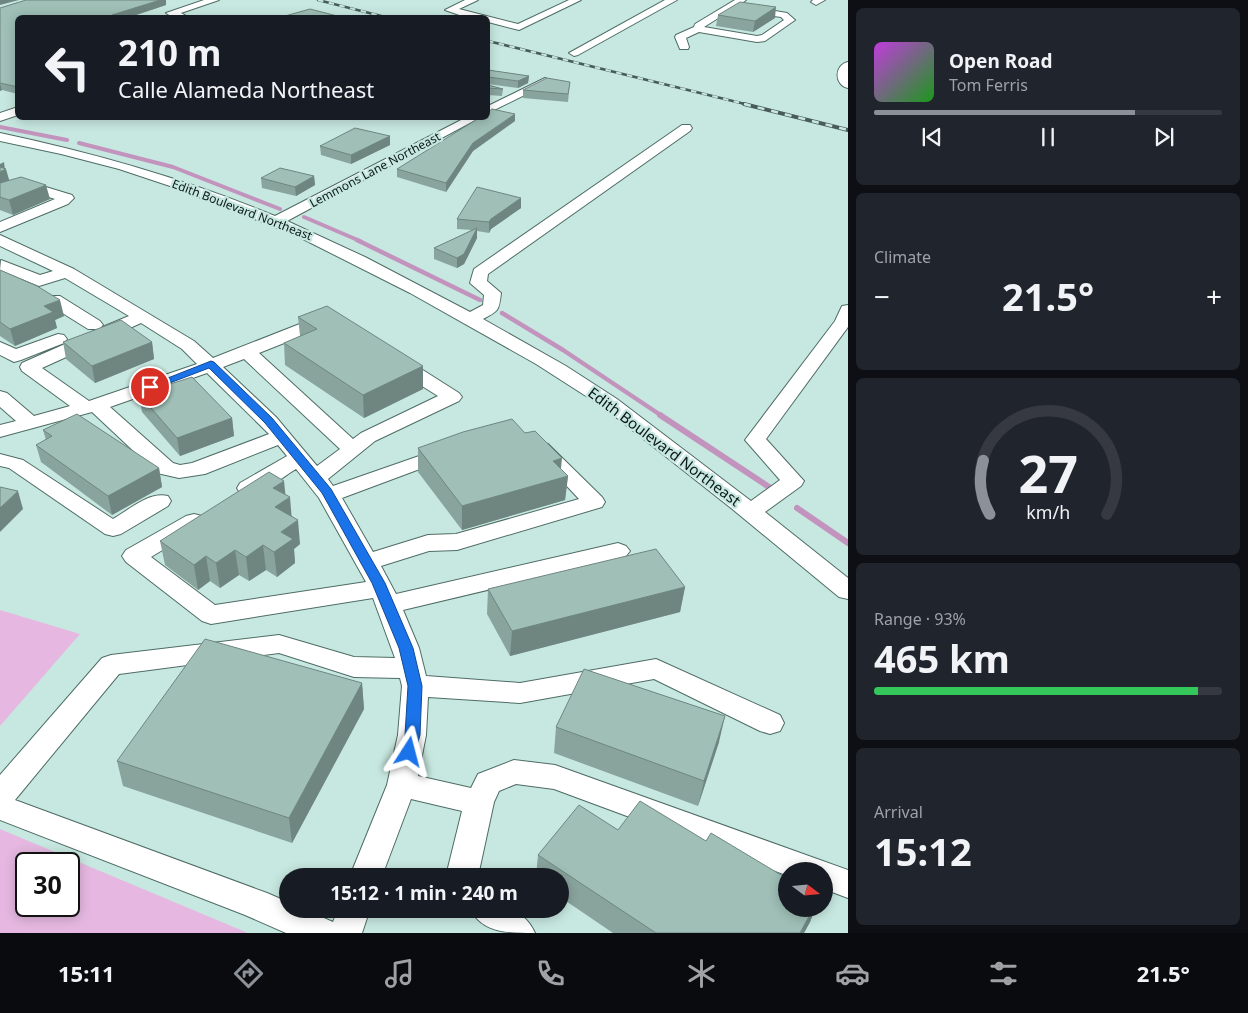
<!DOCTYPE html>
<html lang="en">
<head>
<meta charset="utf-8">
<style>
  :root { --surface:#171b24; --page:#20242c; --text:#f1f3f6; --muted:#9ea1a6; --line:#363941; --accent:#8c9099 }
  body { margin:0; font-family:"Noto Sans",sans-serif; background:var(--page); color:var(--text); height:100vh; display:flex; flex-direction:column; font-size:19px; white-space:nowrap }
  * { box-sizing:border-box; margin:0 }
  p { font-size:16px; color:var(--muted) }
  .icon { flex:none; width:28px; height:28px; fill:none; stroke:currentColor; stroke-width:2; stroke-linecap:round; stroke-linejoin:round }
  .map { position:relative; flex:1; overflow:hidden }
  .side { display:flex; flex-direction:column; gap:8px; padding:8px; background:#0d0f14; width:400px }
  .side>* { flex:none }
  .top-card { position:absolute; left:15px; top:15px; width:475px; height:105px; border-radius:8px; box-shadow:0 2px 12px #0003; background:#171b24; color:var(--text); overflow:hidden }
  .needle { width:32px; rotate:106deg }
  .controls { position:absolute; left:778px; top:862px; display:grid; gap:10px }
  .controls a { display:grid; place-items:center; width:55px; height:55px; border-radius:50%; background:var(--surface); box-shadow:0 2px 12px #0003; font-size:25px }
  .speed { position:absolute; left:15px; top:852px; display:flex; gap:10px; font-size:25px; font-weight:700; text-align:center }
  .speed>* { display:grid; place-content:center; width:65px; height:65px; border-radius:50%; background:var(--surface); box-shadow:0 2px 12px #0003; line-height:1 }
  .speed .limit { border:2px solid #111; border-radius:8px; background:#fff; color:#111 }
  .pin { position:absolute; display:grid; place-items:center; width:42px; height:42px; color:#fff; margin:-21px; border:2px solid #fff; border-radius:50%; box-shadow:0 1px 5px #0007 }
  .me { position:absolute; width:55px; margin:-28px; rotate:9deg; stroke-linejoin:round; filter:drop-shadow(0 0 4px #0008) }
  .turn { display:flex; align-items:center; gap:18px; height:105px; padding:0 20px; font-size:22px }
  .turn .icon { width:65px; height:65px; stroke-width:2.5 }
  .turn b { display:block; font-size:35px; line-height:42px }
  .big { font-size:38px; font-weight:700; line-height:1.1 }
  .side .tile { flex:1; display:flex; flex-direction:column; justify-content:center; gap:8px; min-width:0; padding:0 18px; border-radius:8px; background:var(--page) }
  .side .dial { align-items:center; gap:0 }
  .dial svg { height:130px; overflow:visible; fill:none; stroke:var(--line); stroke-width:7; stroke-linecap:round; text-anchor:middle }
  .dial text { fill:var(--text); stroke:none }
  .song { display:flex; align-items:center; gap:15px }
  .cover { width:60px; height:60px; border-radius:8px; background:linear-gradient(135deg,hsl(290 70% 55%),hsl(120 70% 35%)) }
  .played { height:5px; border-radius:2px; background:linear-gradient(90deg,var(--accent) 75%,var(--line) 75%) }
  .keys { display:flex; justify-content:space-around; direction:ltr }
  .heat { display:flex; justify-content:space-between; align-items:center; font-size:28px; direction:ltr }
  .charge { height:8px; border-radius:4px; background:linear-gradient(90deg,#34c759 93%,var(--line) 0) }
  .trip { position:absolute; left:279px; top:868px; width:290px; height:50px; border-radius:25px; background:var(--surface); box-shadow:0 2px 12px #0003; font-weight:700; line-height:50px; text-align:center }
  .tab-bar { display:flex; height:80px; justify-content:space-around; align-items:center; background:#090b0e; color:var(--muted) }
  .tab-bar .icon { width:35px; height:35px }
  .tab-bar .current { color:var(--accent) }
  .tab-bar b { font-size:22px; color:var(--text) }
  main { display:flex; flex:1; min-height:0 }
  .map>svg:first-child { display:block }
  .green { fill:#e6b8e1; fill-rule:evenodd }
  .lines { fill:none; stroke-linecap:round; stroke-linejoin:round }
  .stream-far2 { stroke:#c294bd; stroke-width:4 }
  .stream-far1 { stroke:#c294bd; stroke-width:4.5 }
  .stream { stroke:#c294bd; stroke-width:6 }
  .minor-casing { stroke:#4e6c65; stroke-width:2 }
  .minor { fill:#fff; fill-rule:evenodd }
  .rail-far1-casing { stroke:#485b57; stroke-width:2.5 }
  .rail-casing { stroke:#485b57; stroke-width:4 }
  .rail-far1 { stroke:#c7e8e0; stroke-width:2; stroke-dasharray:5.5; stroke-linecap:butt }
  .rail { stroke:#c7e8e0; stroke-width:2.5; stroke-dasharray:7; stroke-linecap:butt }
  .wall { fill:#89a49d }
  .shaded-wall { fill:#6f8680 }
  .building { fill:#9fbfb7; stroke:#6f8680 }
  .route { fill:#1a73e8; stroke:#114b97 }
  .labels { text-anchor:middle; stroke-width:4.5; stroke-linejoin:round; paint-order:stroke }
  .far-street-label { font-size:12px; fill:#0c1816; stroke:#c7e8e0 }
  .street-label { font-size:15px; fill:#0c1816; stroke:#c7e8e0 }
</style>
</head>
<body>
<main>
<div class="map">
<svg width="848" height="933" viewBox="0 0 848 933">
  <rect width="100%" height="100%" fill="#c7e8e0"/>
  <path class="green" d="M0,610L80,634L0,726Z
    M0,829L248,933H0ZM26,864H69V906H26Z"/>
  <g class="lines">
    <path class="stream-far2" d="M0,127L67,140
      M79,143L173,167L280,209
      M304,217L360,241"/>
    <path class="stream-far1" d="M357,240L480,300
      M502,313L563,350L662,416"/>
    <path class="stream" d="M660,415L769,487
      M797,508L848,543"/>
    <g class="minor-casing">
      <path id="minor" d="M204,0H219L181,13L190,18H174L166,13Z
        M465,0H478L459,9L518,24L569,0H581L519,30L488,22V18H468L445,10Z
        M665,0H677L578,55L574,56L569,53Z
        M735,0H746L739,5L787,13L795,20L765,41L757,42L699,32L686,38L689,47L688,49H680L675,37L676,35L694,27L695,24ZM731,10L781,17L784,20L762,35L757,36L704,27Z
        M813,0H825L816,5L811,2Z
        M848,62V88C834,85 834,65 848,62Z
        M545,78L551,81L549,83L488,113V106Z
        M18,107V115L0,121V113Z
        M465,118H479L287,221L365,257L470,312L483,305L484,295L470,283L474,269L682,125H690L692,128L690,131L488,274L487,281L501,293C499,310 499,311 483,319L566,366L617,399L751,501L780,480L745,440L835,321L842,306L848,305V327L766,439L804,481L801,486L765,512L848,578V599L839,597L731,508L603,407L536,364L410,293L297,236L179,189L119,169L61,154L0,141V133C94,153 186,179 275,216Z
        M23,180L72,195L74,198L68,204L0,232V222L55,199L24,189L0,198V189Z
        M0,235L74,269L194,341L213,358L320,316L326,315L332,316L335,320L332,324L259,353L353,439L361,433L438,396L393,368L391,364L393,360L400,358L407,360L459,393L462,397L459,401L375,441L328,479L333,486L445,447L452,449L455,453L452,457L342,498L373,552L428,535L456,534L579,499L531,448L534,444L541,442L548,444L602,497L605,502L602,507L457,550L429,551L381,566L396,594L618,543L626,546L630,551L626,556L618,559L403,610L419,648L426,676L520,683L656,659L780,715L784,723L780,731L770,734L760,731L654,679L520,703L428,697L426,735L418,776L471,788L478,774L514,760L555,765L848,870V898L824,889V871H786V875L554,789L516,784L499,791L494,802L478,876H446L462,811L411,799L382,876H350L387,785L398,735L402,686L400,678L354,677L279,653L119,674L15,800L267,893L288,902V909H303L333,922L338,909H370L362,933H286L245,915L0,820V775L102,658L111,655L279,635L354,657L395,658L373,598L211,624L202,621L126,562L122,556L126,550L186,516L194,514L202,516L205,521L202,526L151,557L215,605L366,582L319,498L296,469C281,478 259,498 240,493L237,488L240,483L287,456L278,445L205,474L179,478L157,473L92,412L0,437V425L16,421L0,407V391L7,393L34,416L70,406L22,371L20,367L22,363L99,329H88L48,304L46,300L48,296H60L100,321L103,325L100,328L129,316L65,278L39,286L0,270L1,260L40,275L53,271L0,246ZM141,323L182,349L197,364L89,401L42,368ZM244,359L340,449L317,466L276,417L223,367ZM207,373L269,434L192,463L180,465L173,463L110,407Z
        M58,334L64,335L67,339L64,343L21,360L14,362L0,355V342L16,349Z
        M0,454L23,460L113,519C129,510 149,491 168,496L171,501L168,506L121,534L113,536L105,534L9,468L0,466Z
        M470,909C497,907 522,904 535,933C507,933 483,933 470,909Z"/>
    </g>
    <use href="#minor" class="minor"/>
    <g class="rail-far1-casing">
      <path id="rail-far1" d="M318,0L389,18
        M488,41L749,105"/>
    </g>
    <g class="rail-casing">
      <path id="rail" d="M744,104L848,130"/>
    </g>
    <use href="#rail-far1" class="rail-far1"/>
    <use href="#rail" class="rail"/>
  </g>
  <path class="wall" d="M166,5L127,18H18V94L2,90L0,91V8Z
    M718,15L775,18L753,32L716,26Z
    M488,70L529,76L528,83L518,88L488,84Z
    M570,82L568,102L523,98V90Z
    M488,85L503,89L502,96L488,95Z
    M515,121L473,151L446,192L397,177V169Z
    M390,136V145L351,164L321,155L320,146Z
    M5,169L9,181L50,199L13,215L0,210V197Z
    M314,176L315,185L296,196L262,188L261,178Z
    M521,198V208L491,229L489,233L477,231V238L464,264L457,268L434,259V248L472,230L457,229V219Z
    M0,270L64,316L55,320L57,328L15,346L0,336Z
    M298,317L423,366V389L364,418L285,365L284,343L300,336Z
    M63,342H152L154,359L95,383L66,359Z
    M139,394L232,418L234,436L180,456L142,412Z
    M43,430L159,468L162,487L112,515L41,462L36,445L46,440Z
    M525,433L568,476L565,500L462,530L418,472V448Z
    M285,495L300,544L294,549L295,563L277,577L266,570L249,581L239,575L220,588L210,581L198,590L165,565L160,541Z
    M685,587L680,612L510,656L487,614L488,589Z
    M362,683L364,709L292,843L123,786L117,761Z
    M556,727L719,742L698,806L554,753Z
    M618,830L706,841L786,909H815L810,922L804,933H613L560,897V876H536L538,855Z"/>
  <path class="shaded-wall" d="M0,0H19L0,5Z
    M160,0H166V5L127,18H113L112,15Z
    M776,7L775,18L753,32L755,21Z
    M529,76L528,83L518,88V81Z
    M0,83L2,90L0,91Z
    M515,114V121L473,151L446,192V183L473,143Z
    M390,136V145L351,164V155Z
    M4,162L5,170L6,169L10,183L0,187V164Z
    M314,176L315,185L296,196L295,187Z
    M46,185L50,199L13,215L9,200Z
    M521,198V208L491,229L489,233V222L491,219Z
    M477,228V238L464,264L457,268V258Z
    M60,300L64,316L55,320L57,328L15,346L10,329L44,306Z
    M152,342L154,359L95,383L92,366Z
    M423,366V389L364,418L363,395Z
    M232,418L234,436L180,456L177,438Z
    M562,458L560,479L568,476L565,500L462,530V506L553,461Z
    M159,468L162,487L112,515L108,496Z
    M284,481L286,500L290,497L292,521L278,531L273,488Z
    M18,491L23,509L0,532V508Z
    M298,520L300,544L294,549L295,563L277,577L274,552L281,532Z
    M263,545L266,570L249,581L246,557Z
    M235,550L239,575L220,588L216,563Z
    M206,556L210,581L198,590L194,565Z
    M685,587L680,612L510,656L512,631Z
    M362,683L364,709L292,843L289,818Z
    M725,716L719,742L698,806L704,781Z
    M813,909H815L810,922L804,933H800Z"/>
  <path class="building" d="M26,0H160L112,15L124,18H18V87L0,83V8Z
    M740,2L776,7L755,21L718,15Z
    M310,9L345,18H278Z
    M488,70L529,76L518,81L488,77Z
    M547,78L570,82L568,94L523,90Z
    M488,85L503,89L488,88Z
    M492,109L515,114L473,143L446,183L397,169L479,118H488V112Z
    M355,128L390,136L351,155L320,146Z
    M0,167L6,169L0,172Z
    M280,168L314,176L295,187L261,178Z
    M21,177L46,185L9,200L0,197V183Z
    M477,187L521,198L491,219L489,222L457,219Z
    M477,228L464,254L457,258L434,248Z
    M0,270L37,286L60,300L44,306L53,312L10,329L0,322Z
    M327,306L423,366L363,395L284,343L317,329L298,317Z
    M121,320L152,342L92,366L63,342Z
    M192,377L232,418L177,438L139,394Z
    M77,414L159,468L108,496L36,445L52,436L43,430Z
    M512,419L525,433L535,431L562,458L553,461L568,476L462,506L418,448L463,432Z
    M269,472L284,481L273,488L290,497L275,507L298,520L281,532L293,539L274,552L263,545L246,557L235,550L216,563L206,556L194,565L160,541Z
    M0,487L18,491L0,508Z
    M656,549L685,587L512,631L488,589Z
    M205,639L362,683L289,818L117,761Z
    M584,669L725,716L704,781L556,727Z
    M640,801L706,841L711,833L786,878V909H813L800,933H656L538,855L579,805L618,830Z"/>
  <path class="route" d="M211,361L214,362L272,418L331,489L385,583L413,648L422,686L420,735L414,756L409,758L403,756L401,752L405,735L408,686L399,648L372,583L322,493L265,423L209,368L154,389L150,390L145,387Z"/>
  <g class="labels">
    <g class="far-street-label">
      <text transform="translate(375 170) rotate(-28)" y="4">Lemmons Lane Northeast</text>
      <text transform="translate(242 210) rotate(21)" y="4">Edith Boulevard Northeast</text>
    </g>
    <g class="street-label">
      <text transform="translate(664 447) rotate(37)" y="5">Edith Boulevard Northeast</text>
    </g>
  </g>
</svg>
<div class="controls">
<a><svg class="needle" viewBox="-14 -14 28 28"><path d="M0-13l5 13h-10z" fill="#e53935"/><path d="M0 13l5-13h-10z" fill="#9ea1a6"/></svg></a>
</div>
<div class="speed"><div class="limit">30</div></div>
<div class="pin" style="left:150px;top:387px;background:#d93025"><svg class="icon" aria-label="arrive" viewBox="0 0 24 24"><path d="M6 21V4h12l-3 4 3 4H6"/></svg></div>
<svg class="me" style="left:409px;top:752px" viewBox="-20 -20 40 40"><path d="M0-17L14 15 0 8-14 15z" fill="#1a73e8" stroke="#fff" stroke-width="4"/></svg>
<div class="trip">15:12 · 1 min · 240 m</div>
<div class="top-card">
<div class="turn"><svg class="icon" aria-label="left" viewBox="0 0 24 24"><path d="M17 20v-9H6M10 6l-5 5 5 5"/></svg><div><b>210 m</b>Calle Alameda Northeast</div></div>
</div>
</div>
<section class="side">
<div class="tile">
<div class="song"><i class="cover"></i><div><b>Open Road</b><p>Tom Ferris</p></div></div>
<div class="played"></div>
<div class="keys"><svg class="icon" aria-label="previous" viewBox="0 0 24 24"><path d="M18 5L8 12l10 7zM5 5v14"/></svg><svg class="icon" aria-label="pause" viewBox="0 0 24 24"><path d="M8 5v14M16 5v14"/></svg><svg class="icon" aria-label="next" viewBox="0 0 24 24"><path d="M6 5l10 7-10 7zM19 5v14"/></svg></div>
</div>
<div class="tile"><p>Climate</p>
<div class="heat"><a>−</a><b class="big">21.5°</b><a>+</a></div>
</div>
<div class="tile dial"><svg viewBox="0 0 100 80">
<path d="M14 69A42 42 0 1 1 86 69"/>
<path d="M14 69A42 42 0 0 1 10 36" stroke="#8c9099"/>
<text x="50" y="56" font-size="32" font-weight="700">27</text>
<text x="50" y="72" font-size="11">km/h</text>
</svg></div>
<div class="tile"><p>Range · 93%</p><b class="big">465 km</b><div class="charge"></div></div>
<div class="tile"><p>Arrival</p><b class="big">15:12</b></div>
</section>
</main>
<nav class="tab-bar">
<b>15:11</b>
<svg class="icon current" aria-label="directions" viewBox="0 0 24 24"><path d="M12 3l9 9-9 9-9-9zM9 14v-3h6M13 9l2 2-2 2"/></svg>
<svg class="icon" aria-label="music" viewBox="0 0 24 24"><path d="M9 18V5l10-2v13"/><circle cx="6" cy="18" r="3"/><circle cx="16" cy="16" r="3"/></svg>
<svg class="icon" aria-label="phone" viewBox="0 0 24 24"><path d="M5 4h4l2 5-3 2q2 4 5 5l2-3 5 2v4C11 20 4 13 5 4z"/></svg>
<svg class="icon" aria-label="climate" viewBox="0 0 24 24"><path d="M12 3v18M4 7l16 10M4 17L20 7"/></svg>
<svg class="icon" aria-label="car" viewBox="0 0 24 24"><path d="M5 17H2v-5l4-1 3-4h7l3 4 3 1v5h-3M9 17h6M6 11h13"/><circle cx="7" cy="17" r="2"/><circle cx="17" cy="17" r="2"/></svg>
<svg class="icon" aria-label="filters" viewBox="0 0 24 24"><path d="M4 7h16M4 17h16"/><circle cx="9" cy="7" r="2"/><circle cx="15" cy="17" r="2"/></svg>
<b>21.5°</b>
</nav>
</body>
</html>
